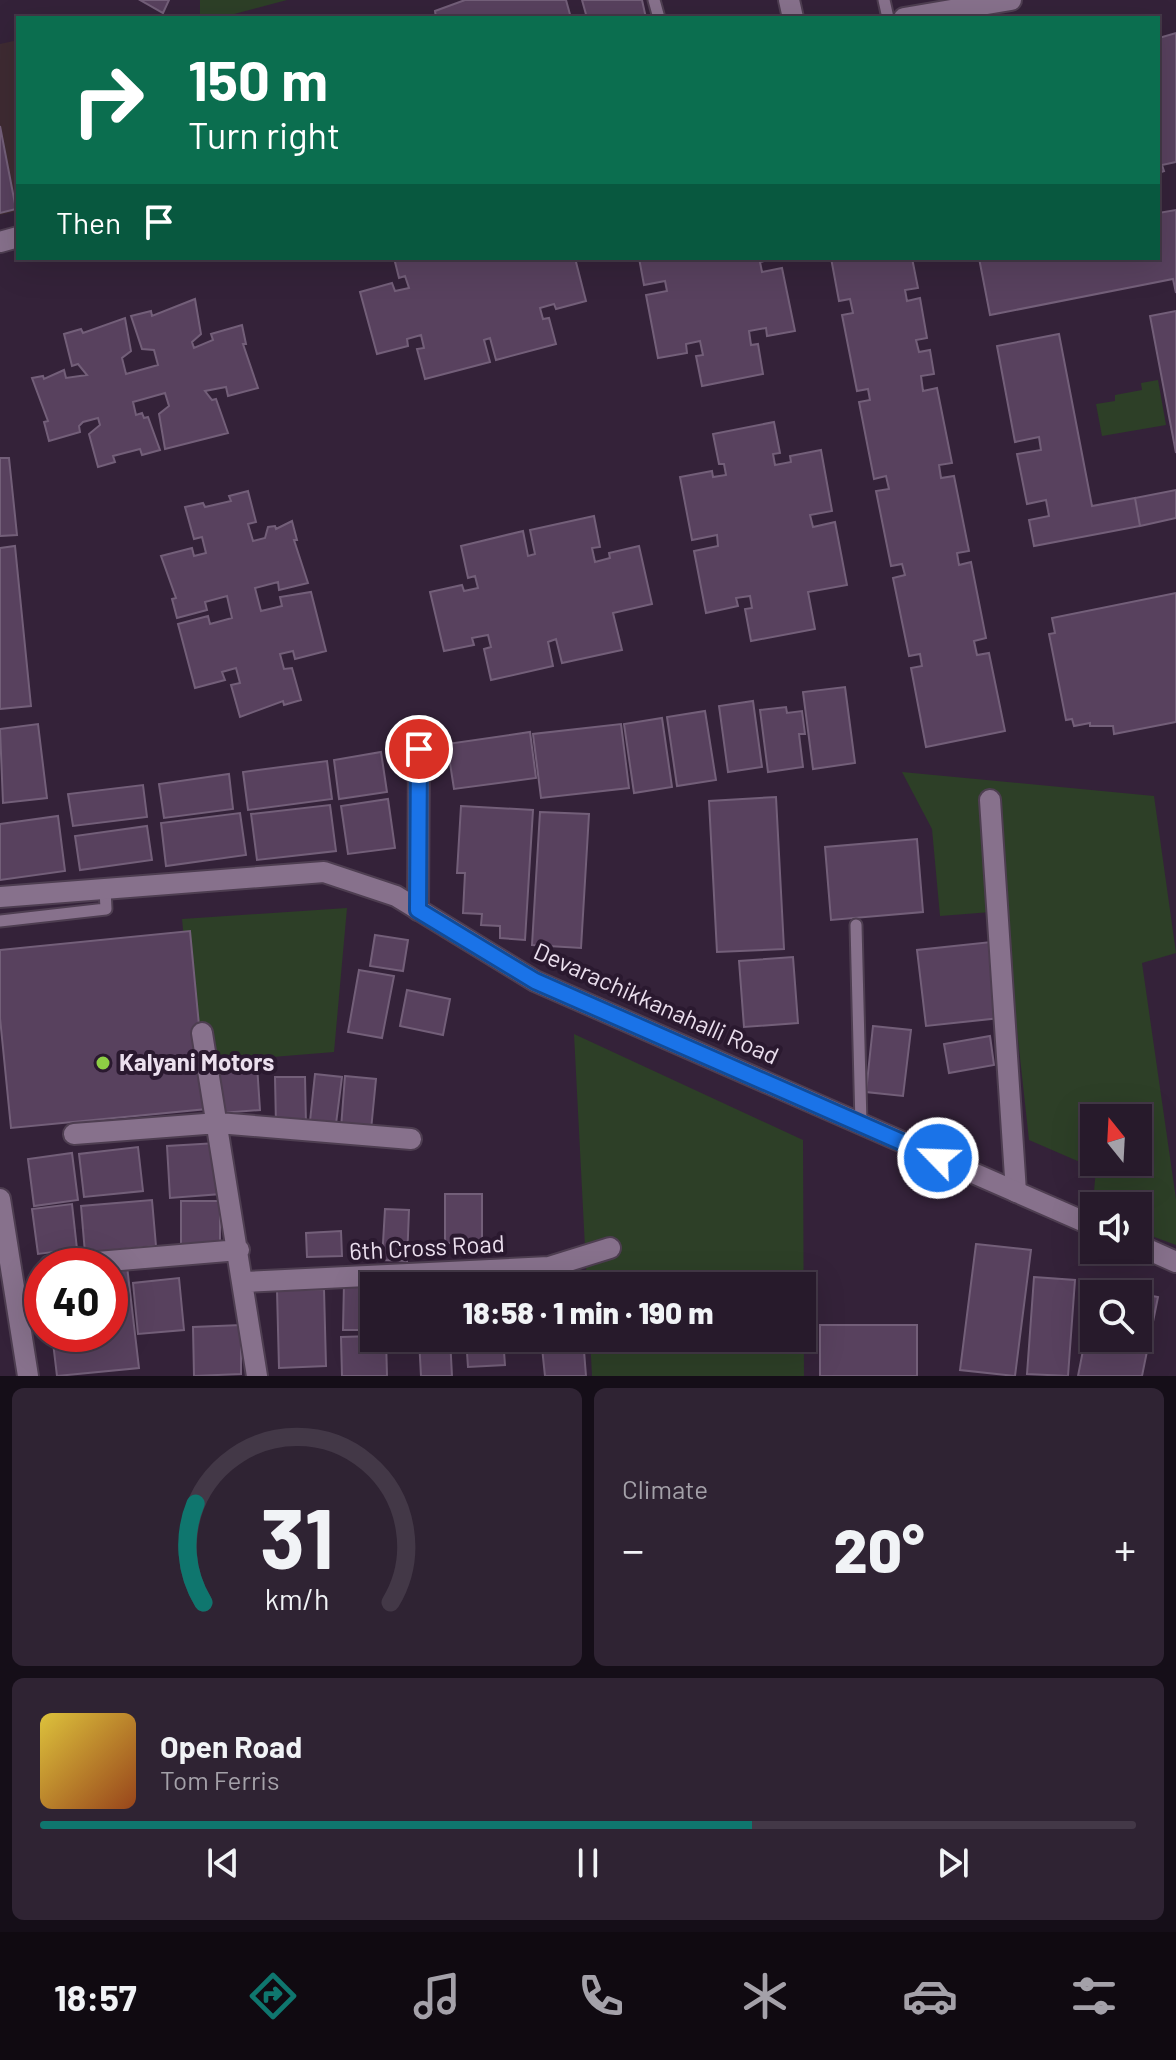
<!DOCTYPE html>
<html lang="en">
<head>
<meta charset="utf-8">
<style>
  :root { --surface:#271a2b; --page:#2f2333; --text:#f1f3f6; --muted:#a4a1a9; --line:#433847; --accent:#0f766e }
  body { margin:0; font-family:Barlow,sans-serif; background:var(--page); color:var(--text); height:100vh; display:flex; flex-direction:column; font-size:30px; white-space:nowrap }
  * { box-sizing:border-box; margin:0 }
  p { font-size:26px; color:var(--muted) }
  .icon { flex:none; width:44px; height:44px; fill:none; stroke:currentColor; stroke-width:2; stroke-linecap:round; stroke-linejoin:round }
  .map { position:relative; height:1376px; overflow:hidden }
  .details { display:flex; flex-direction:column; gap:12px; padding:12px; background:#150e18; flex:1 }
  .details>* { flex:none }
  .top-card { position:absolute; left:16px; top:16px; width:1144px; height:244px; border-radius:0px; box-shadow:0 8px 32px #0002,0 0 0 2px var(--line); background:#0b6e4f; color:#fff; overflow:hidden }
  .needle { width:52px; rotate:342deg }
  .fabs { position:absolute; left:1080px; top:1104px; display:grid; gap:16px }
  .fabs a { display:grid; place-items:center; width:72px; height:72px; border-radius:0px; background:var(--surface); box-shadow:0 8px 32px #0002,0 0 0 2px var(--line); font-size:40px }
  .speed { position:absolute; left:24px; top:1248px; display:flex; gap:16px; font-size:40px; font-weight:700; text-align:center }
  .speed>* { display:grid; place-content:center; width:104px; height:104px; border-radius:50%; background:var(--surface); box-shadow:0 8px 32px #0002,0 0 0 2px var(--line); line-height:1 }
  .speed .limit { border:12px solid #d22; background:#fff; color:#111 }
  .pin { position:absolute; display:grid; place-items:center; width:68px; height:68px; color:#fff; margin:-34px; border:4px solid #fff; border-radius:50%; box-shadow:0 2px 8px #0007 }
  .me { position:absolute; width:88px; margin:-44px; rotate:294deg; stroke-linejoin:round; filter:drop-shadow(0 0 6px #0008) }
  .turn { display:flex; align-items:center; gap:28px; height:168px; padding:0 40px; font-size:36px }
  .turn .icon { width:104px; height:104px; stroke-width:2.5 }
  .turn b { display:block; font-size:56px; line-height:68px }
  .then { display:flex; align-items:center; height:76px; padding:0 40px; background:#0003; gap:16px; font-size:30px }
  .big { font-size:60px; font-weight:800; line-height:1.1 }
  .details .tile { flex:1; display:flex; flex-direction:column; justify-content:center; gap:12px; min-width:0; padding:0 28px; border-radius:12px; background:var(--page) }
  .details .dial { align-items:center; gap:0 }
  .dial svg { height:208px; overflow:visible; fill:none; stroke:var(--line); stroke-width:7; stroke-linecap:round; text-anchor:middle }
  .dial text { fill:var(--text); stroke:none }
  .song { display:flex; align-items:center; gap:24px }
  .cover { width:96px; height:96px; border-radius:12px; background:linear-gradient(135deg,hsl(50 70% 55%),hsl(20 70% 35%)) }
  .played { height:8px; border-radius:4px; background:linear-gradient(90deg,var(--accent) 65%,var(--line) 65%) }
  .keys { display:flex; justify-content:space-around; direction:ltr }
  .heat { display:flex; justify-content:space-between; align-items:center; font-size:44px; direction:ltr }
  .details .tiles { flex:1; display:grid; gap:12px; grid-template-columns:1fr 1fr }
  .tile:last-child { grid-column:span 2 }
  .trip { position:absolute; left:360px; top:1272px; width:456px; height:80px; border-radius:0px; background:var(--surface); box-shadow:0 8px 32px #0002,0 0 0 2px var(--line); font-weight:800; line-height:80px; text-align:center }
  .tabs { display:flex; height:128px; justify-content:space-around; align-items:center; background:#100a11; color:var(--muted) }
  .tabs .icon { width:56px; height:56px }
  .tabs .current { color:var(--accent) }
  .tabs b { font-size:36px; color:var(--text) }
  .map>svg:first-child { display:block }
  .commercial { fill:#3e2b32 }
  .green { fill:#2d3f27; fill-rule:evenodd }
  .building { fill:#58415e; stroke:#735f79; stroke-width:2 }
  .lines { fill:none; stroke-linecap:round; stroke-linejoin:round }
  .lane-casing { stroke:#4e3e51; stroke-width:15 }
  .street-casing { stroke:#4e3e51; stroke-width:24 }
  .secondary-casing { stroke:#4e3e51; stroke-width:24 }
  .lane { stroke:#87718c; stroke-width:11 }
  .street { stroke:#87718c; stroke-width:20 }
  .secondary { stroke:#87718c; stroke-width:20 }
  .route-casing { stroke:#114b97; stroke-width:20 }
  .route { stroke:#1a73e8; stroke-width:14 }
  .poi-dot { fill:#8dce44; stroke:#2a192f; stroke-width:3 }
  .labels { text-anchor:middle; stroke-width:8; stroke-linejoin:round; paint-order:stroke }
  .street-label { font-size:24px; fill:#ebdfee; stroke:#2a192f }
  .poi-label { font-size:24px; font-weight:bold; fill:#ebdfee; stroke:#2a192f; text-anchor:start }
</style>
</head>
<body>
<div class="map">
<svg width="1176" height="1376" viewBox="0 0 1176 1376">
  <rect width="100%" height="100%" fill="#342239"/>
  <path class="commercial" d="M18,40V211L0,215V44Z"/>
  <path class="green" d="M200,0H287L219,18H200Z
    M1158,380L1166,425L1102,436L1096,404L1115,401V395L1142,390L1141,383Z
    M902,772L1154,796L1176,953L1142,963L1176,1199V1245L1138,1231V1206H1094L1092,1213L1096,1169L1029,1140L1004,911L940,916L932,829ZM1094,1118H1138V1162H1094Z
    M347,908L334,1052L196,1063L182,919Z
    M574,1034L803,1140L804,1376H592L590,1338H802V1286H587Z"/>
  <path class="building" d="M140,0H169L163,13Z
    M465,0H566L571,18H436L435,11Z
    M582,0H642L646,18H587Z
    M1176,33V162L1162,165L1164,171L1158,173V34L1159,38Z
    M0,126L16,209L0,213Z
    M1176,210V293L1173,279L990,315L979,258H1158V213Z
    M394,258H575L586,301L556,309L554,304L540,308L543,319L549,318L556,344L496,360L490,338L484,340L490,362L425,379L417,349L424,348L421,335L407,339L408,346L377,354L360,292L392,283L395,291L409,288L405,276L399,278Z
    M639,258H780L760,262L762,272L782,268L795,331L767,336L766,328L749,331L751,345L758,344L763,374L702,386L696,356L703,355L700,341L686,344L687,353L658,358L646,295L667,291L665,281L644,285Z
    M831,258H912L918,288L905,290L907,301L920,298L927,338L916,340L919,352L930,350L934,374L921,376L923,391L937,388L952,463L939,465L941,478L954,476L969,551L957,553L959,565L971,562L986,638L974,641L977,655L989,653L1005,731L926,747L911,668L922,666L920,654L909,656L893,578L905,575L902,564L891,566L876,491L889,489L886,476L874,479L859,402L870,400L868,389L857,391L842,315L853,313L850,299L839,301Z
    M195,299L201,334L192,342L194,348L213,340L211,334L242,325L246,344H243L258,388L228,396L226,387L205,391L212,400L216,399L228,433L165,449L159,414L169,406L165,393L133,402L136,415L142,413L144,418L148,417L160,450L142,455L140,449L113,456L115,462L98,467L89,434L100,425L98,418L83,422L79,426L80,432L49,441L44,422L48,421L32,378L43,376L44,379L64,370L66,378L87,375L78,364L72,366L64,334L81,329L83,333L125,318L131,351L122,358L126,374L158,365L154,350L142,349L131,316L151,311L152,316Z
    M1176,311V453L1150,316Z
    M1059,334L1092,506L1135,498L1140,526L1034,546L1029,520L1049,516L1046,500L1027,504L1017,454L1041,450L1039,437L1015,442L997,346Z
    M774,422L780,453L773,454L775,465L791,462L790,456L821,450L832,511L810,515L813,527L835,522L847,585L808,592L815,629L751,641L745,609L752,608L750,596L736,598L738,606L706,613L694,551L718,546L717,535L692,540L680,477L712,471L713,477L726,475L724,464H719L713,434Z
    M0,458H9L17,535L0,536Z
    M1176,490V518L1140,526L1135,498Z
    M248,491L256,522L248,524L253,541L265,538L268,527L275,526L276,529L292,521L297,540H294L308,583L279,590L278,582L255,588L261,611L282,606L280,597L311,592L326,651L295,659L293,651L280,654L284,669L292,668L301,700L284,705L283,701L240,717L231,685L240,683L236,668L222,672L225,680L195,688L178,624L208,616L210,624L232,618L227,596L205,602L207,610L177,618L172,599L176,598L161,556L192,548L194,556L206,553L202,537L194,539L185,507L203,503L205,507L231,501L229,496Z
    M594,516L600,547L592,548L595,562L610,558L609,553L639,546L652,604L613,613L622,650L562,663L556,639L548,642L553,666L491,680L484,649L491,647L488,635L472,638L474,645L444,651L430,592L462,585L464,591L478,588L475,576L468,578L461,546L523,531L528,556L535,554L530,530Z
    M15,546L31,706L0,709V548Z
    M1176,593V722L1114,734L1113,726H1090V723L1074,726L1072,719L1066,720L1049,634L1055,633L1052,618Z
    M845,687L855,763L813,769L803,692Z
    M753,701L762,767L728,772L719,706Z
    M786,707L787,713L802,711L805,734H799L803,767L768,772L760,710Z
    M705,711L716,780L677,786L667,717Z
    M662,718L672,787L634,793L624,724Z
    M38,724L47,798L3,803L0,729Z
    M621,724L629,788L541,798L533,734Z
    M530,732L536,778L454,789L447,744Z
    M381,752L387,792L339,799L334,760Z
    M327,761L332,799L248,810L243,772Z
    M229,774L233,809L164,818L159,784Z
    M143,785L147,817L73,826L68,794Z
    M776,797L784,949L717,952L709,801Z
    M388,799L395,848L348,854L341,806Z
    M330,805L336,851L257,860L251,814Z
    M461,806L533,810L525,940L500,938V926L481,925L482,914L463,913L465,873H457Z
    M540,812L589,814L581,948L532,945Z
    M240,813L246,855L166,866L161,823Z
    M58,816L65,871L0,880V824Z
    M147,826L152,860L80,870L75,836Z
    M917,839L923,912L831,920L825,847Z
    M190,931L207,1109L11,1128L0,1018V950Z
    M375,935L408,940L403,971L370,966Z
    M991,942L1000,1018L926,1026L917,950Z
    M793,957L798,1023L744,1027L739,961Z
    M359,970L394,976L382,1038L348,1032Z
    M407,990L450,999L443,1035L400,1026Z
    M873,1026L911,1030L903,1096L866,1092Z
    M990,1036L994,1065L949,1073L944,1044Z
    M257,1065L260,1110L221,1113L217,1068Z
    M315,1074L342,1077L336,1124L310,1121Z
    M345,1076L376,1079L371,1130L341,1128Z
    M275,1077H305L306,1125H276Z
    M217,1143L221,1194L170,1198L167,1146Z
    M138,1147L143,1191L84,1197L79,1154Z
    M72,1153L78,1200L34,1206L28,1159Z
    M445,1194H482V1243H445Z
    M152,1200L156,1246L85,1253L81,1206Z
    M181,1201H220V1243L181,1244Z
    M72,1204L77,1249L38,1254L32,1209Z
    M385,1209L409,1210L407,1261L382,1260Z
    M341,1231L342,1256L307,1257L306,1233Z
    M976,1244L1031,1250L1015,1376L960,1370Z
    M127,1266L139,1368L57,1376L52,1334H110V1268Z
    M1034,1277L1075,1280L1068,1376L1027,1374Z
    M179,1278L184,1330L138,1334L133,1283Z
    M344,1283L383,1284L374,1286V1330H343Z
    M1096,1285L1158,1297L1142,1376H1078L1094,1294V1338H1138V1294H1094Z
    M324,1289L326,1366L279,1368L277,1290Z
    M241,1325V1374L194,1376L193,1327Z
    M820,1325H917V1376H820Z
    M374,1336L386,1338L387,1376H342L341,1337Z
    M450,1338L452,1376H421L419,1339Z
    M466,1338H503L505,1365L468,1367Z
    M541,1338H583L586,1376H545Z"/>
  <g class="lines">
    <g class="lane-casing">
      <path id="lane" d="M654,0L659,18
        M884,0L888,18
        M0,921L106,909L105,889
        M856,925L861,1124"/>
    </g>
    <g class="street-casing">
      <path id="street" d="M789,0L793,18
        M990,800L1016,1192
        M418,910L419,749
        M202,1033L257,1376
        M74,1134L218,1123L411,1139
        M0,1199L28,1376
        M50,1266L239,1250
        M244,1282L549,1267L610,1248"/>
    </g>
    <g class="secondary-casing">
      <path id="secondary" d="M904,18L1011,0
        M0,242L18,237
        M0,897L324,872L396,896L535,981L1094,1226
        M1138,1245L1176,1262"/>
    </g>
    <use href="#lane" class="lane"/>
    <use href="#street" class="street"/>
    <use href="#secondary" class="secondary"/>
  </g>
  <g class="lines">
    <g class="route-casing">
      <path id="route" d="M419,749L418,910L535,981L938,1158"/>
    </g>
    <use href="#route" class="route"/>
  </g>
  <circle class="poi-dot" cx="103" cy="1063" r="8"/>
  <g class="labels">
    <g class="street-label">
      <text transform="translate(656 1004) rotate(24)" y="8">Devarachikkanahalli Road</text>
      <text transform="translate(427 1248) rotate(-3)" y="8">6th Cross Road</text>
    </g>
    <g class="poi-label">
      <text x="119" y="1071">Kalyani Motors</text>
    </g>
  </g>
</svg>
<div class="fabs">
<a><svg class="needle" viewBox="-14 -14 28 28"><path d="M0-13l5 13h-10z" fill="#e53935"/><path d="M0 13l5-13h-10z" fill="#a4a1a9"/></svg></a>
<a><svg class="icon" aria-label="sound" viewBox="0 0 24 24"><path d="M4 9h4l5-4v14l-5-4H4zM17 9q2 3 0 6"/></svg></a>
<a><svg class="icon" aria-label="search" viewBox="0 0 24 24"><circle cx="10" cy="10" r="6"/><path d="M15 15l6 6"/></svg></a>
</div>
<div class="speed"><div class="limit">40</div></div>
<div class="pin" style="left:419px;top:749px;background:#d93025"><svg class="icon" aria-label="arrive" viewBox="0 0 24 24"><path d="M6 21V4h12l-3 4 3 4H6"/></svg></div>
<svg class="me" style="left:938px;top:1158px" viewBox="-20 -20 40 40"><circle r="17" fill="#1a73e8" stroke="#fff" stroke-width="3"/><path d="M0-11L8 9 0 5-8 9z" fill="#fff"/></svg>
<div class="trip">18:58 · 1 min · 190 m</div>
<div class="top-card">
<div class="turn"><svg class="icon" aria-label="right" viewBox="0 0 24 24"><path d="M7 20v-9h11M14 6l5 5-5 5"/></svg><div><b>150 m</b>Turn right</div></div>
<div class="then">Then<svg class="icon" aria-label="arrive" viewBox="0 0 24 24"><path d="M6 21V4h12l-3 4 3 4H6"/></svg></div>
</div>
</div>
<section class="details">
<div class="tiles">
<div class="tile dial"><svg viewBox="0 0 100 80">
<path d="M14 69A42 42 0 1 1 86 69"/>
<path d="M14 69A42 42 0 0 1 11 31" stroke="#0f766e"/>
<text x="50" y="56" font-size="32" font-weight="700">31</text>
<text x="50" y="72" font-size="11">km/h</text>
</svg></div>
<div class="tile"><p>Climate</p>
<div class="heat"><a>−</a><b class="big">20°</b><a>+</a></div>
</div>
<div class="tile">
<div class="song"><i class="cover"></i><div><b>Open Road</b><p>Tom Ferris</p></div></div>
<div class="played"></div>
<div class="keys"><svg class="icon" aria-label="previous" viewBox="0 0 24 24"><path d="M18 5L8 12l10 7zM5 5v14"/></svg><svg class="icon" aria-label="pause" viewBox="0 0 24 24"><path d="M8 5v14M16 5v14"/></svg><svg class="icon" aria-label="next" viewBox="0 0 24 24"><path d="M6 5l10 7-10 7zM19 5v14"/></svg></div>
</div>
</div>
</section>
<nav class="tabs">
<b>18:57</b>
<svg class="icon current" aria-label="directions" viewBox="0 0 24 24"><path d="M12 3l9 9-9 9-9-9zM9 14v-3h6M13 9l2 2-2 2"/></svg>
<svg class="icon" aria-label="music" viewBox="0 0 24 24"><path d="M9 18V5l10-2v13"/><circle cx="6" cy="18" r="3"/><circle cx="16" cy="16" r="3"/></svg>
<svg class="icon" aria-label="phone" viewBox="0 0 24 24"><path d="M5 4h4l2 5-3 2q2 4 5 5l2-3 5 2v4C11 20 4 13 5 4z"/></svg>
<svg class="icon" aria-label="climate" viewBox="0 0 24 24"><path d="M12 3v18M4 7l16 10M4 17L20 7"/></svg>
<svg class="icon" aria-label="car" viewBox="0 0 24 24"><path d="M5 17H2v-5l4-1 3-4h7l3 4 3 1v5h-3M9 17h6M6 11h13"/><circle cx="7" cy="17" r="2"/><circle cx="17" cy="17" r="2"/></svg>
<svg class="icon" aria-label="filters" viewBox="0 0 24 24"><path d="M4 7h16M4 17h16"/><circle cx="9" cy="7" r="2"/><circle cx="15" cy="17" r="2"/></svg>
</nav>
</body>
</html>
